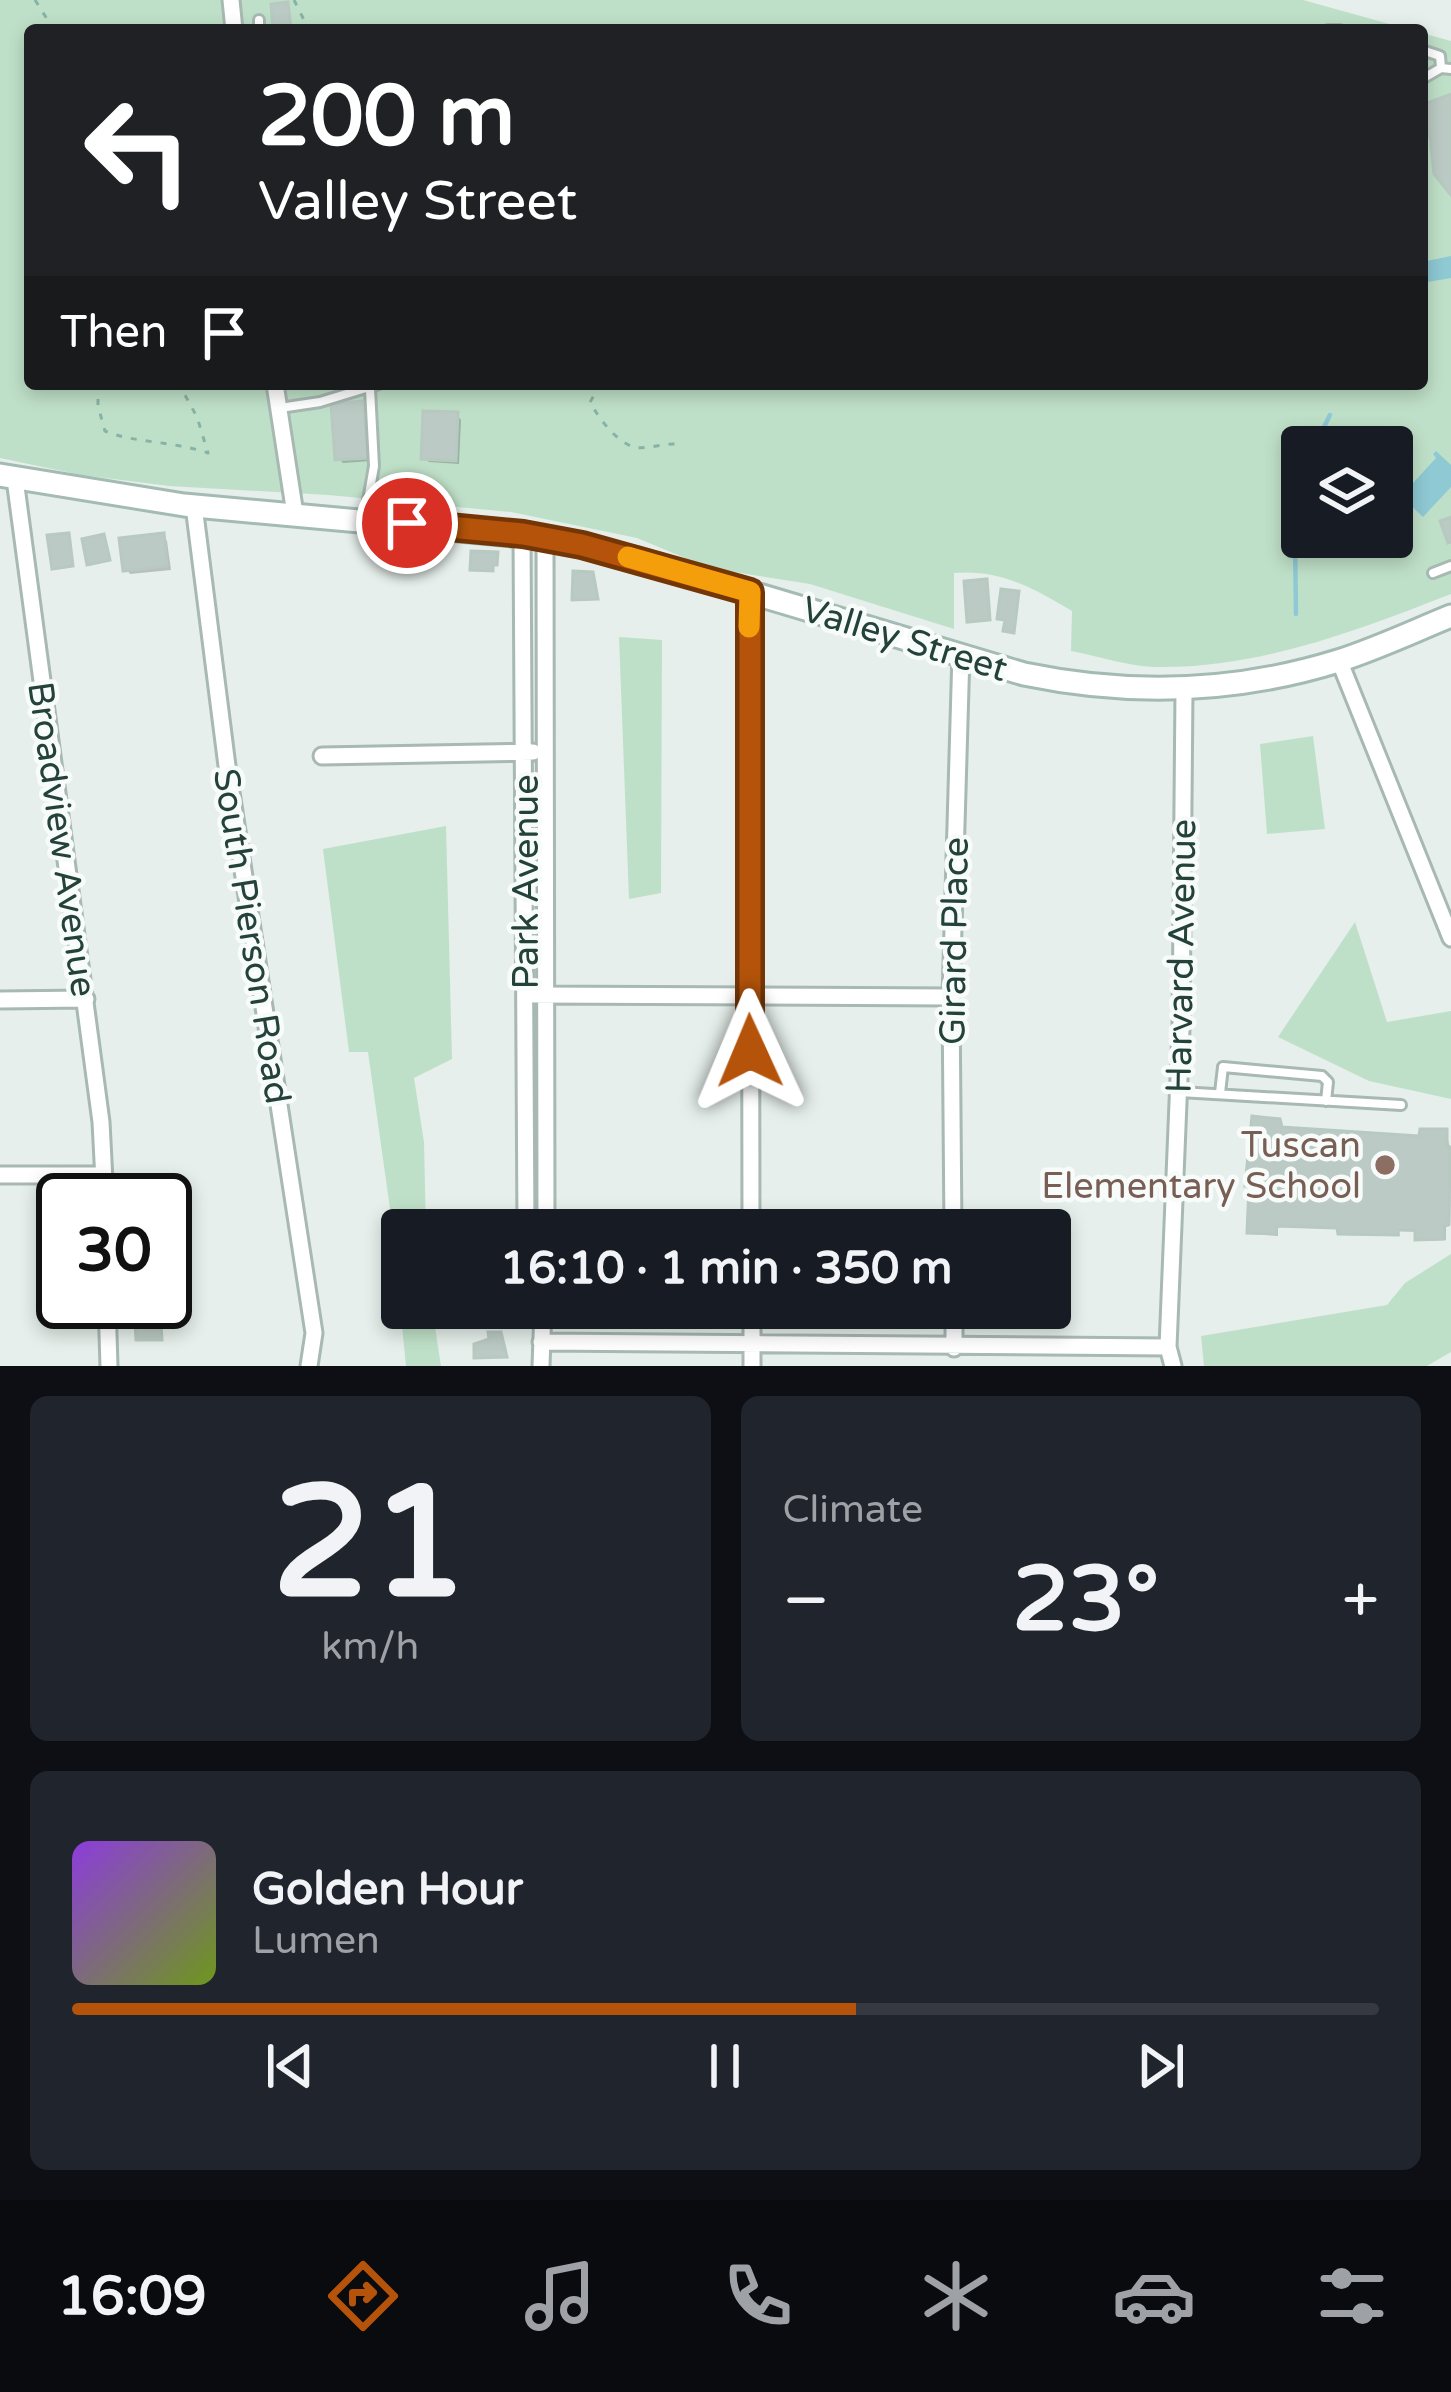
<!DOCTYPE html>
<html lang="en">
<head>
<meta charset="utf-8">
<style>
  :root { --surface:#171b24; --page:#20242c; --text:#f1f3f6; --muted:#9ea1a6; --line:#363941; --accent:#b45309 }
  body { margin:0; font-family:"Varela Round",sans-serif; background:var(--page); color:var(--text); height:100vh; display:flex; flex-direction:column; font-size:45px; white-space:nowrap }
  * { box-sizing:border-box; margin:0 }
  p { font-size:39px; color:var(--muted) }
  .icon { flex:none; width:66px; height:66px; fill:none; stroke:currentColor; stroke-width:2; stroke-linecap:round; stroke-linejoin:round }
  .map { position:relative; height:1366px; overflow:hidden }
  .drawer { display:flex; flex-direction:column; gap:30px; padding:30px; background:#0d0f14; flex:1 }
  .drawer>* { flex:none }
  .banner { position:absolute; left:24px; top:24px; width:1404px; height:366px; border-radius:12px; box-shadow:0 6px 18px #0003; background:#202124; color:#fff; overflow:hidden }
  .tools { position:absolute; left:1281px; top:426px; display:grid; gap:24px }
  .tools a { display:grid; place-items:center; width:132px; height:132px; border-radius:12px; background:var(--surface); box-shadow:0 6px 18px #0003; font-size:60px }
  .speed { position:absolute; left:36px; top:1173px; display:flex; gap:24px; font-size:60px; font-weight:700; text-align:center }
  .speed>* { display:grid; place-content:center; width:156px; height:156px; border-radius:50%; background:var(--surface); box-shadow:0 6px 18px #0003; line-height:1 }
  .speed .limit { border:6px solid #111; border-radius:18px; background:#fff; color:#111 }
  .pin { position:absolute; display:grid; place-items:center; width:102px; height:102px; color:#fff; margin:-51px; border:6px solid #fff; border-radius:50%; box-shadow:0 3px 12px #0007 }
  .me { position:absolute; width:132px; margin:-66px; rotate:359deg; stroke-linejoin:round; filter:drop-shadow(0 0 9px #0008) }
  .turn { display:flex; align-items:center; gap:42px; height:252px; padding:0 36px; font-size:54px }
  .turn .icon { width:156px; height:156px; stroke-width:2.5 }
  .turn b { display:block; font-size:84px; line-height:102px }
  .then { display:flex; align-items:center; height:114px; padding:0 36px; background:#0003; gap:24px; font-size:45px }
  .big { font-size:90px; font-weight:700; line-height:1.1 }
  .drawer .tile { flex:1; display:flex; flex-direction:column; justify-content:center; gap:18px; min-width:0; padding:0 42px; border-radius:18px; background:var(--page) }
  .drawer .dial { align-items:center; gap:0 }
  .dial b { font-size:156px; line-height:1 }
  .song { display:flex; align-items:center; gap:36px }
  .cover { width:144px; height:144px; border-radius:18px; background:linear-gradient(135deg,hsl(270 70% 55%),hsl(80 70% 35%)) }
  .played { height:12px; border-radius:6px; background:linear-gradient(90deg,var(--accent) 60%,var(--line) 60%) }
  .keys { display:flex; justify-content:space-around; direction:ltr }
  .heat { display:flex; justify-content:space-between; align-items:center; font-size:66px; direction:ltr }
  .drawer .tiles { flex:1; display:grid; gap:30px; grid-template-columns:1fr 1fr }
  .tile:last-child { grid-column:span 2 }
  .trip { position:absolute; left:381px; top:1209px; width:690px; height:120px; border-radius:12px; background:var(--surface); box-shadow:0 6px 18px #0003; font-weight:700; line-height:120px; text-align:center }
  .menu { display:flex; height:192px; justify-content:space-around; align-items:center; background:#090b0e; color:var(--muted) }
  .menu .icon { width:84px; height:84px }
  .menu .active { color:var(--accent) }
  .menu b { font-size:54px; color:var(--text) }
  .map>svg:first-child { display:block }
  .green { fill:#bfe0c8; fill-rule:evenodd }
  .water { fill:#8ec9d4 }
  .shadow { fill:#0003 }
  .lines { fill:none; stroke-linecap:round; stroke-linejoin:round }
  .stream { stroke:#8ec9d4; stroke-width:4.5 }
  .building { fill:#bbcac4; stroke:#b8c9c2; stroke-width:3 }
  .lane-casing { stroke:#a8b8b2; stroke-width:14 }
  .street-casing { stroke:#a8b8b2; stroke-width:21 }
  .secondary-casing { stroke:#a4bbb3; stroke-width:27 }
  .path { stroke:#86b3a5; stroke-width:3; stroke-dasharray:6 9; stroke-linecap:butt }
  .lane { stroke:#fff; stroke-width:8 }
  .street { stroke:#fff; stroke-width:15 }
  .secondary { stroke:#fff; stroke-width:21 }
  .route-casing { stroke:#753606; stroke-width:30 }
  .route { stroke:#b45309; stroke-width:21 }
  .slow { stroke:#f59e0b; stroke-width:21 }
  .education-dot { fill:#8d6e63; stroke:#f7fbf9; stroke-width:4.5 }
  .labels { text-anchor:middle; stroke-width:9; stroke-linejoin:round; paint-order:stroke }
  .street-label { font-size:36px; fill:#24423a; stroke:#f7fbf9 }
  .education-label { font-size:36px; fill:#785e54; stroke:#f7fbf9; text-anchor:end }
</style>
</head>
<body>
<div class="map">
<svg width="1451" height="1366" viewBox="0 0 1451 1366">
  <rect width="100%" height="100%" fill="#e6efeb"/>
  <path class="green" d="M0,0H1303L1411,30H30V384H1422V33L1451,41V594C1356,631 1258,669 1154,667C1127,666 1098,656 1071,651L1072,611C1034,588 1000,569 954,573V629L810,584L709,568L637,538L511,512L328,495L169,486L81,475L0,458ZM1302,447H1392V537H1302Z
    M619,637L662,640L661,893L629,899Z
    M1313,736L1325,829L1267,834L1260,744Z
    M446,826L452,1059L414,1078L424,1142L426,1230H402V1308H432L441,1366H406L392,1223L368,1052H349L323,849Z
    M1355,922L1387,1022L1451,1011V1099L1369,1081L1278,1037Z
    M1451,1254V1352L1427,1366H1204L1201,1336L1387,1305L1405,1283Z"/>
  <path class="water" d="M1451,256V278L1422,283V262Z
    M1436,451L1451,465V487L1423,517L1401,496L1436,458L1433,454Z"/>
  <path class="shadow" d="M362,404L367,409L371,461L343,463L338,458Z
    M457,415L461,420L459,464L429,462L424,458Z
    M163,536L167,541L171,570L130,574L126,569Z
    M1279,1122L1283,1130L1422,1139L1446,1132L1451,1152L1450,1226L1446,1227V1240L1421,1241L1418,1232L1399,1231L1400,1236L1343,1235L1340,1229L1278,1227V1236L1253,1234L1250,1232Z"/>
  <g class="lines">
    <path class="stream" d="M1314,447L1330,415
      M1296,614L1295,539L1302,497"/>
  </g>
  <path class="building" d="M288,2L291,28L302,30H273L271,4Z
    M1451,94V195L1434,174L1430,135L1422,138V105Z
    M363,401L368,458L335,460L331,404Z
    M423,411L458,412L456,461L421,459Z
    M1451,517V542L1448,543L1440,521Z
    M69,533L73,566L52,569L47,535Z
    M164,533L167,566L123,571L119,538Z
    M104,534L110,560L87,565L82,539Z
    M471,551L498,552L497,565H493V571L470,570Z
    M573,571L593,572L598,599L572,600Z
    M987,579L990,620L967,622L964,581Z
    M1001,589L1019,591L1014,633L1003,631L1005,620L997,619Z
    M1252,1116L1280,1119L1282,1127L1419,1136L1420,1129H1447V1147H1450L1449,1224L1444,1225V1239L1415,1240V1230H1398V1235L1338,1234L1337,1228L1277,1226L1276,1234L1247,1233L1249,1186H1245Z
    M161,1322L162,1340H136L135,1323Z
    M488,1332H501L507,1357L474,1358V1344L489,1339Z"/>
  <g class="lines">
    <g class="lane-casing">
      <path id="lane" d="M259,20V30
        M1328,30H1340
        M1422,50L1440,56L1441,68
        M1422,79L1441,68L1451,69
        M280,408L320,402L379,384
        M365,518L374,466L370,389
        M1433,573L1451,566
        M1180,1092L1401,1105
        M1220,1093L1223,1067L1322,1076L1328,1082L1326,1101"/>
    </g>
    <g class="street-casing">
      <path id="street" d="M231,0L234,30
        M275,384L295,514
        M15,479L101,1122L105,1200
        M194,506L227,766L314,1333L309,1366
        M522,534L526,1230
        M545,538L546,1230
        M750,592L751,1230
        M1339,660L1451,938
        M322,756L533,752
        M534,995L951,997
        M0,1000L86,999
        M0,1175H104
        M953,1230L951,997L961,653
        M107,1302L109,1366
        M954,1308V1348
        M541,1342L1168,1347
        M541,1366L543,1308
        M752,1366V1308
        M1173,1366L1168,1347L1181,1029L1184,690"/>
    </g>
    <g class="secondary-casing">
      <path id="secondary" d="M0,475L184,505L545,538L638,559L1024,674C1130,696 1235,693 1338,661C1376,649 1414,631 1451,616"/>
    </g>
    <path class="path" d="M35,0L54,30
      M294,0L309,30
      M98,384V406L105,431C133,443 174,441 208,453L197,417L179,384
      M601,384L590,402C598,417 616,442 634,447C645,450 664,443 676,444"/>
    <use href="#lane" class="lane"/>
    <use href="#street" class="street"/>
    <use href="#secondary" class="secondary"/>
  </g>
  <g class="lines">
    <g class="route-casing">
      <path id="route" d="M407,523L523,534L582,545L750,592V1051"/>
    </g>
    <use href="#route" class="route"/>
    <path class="slow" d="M628,557L750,592L749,627"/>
  </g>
  <circle class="education-dot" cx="1385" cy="1165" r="12"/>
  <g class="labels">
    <g class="street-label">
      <text transform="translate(905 638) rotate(17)" y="13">Valley Street</text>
      <text transform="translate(63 839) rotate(82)" y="13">Broadview Avenue</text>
      <text transform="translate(525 882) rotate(-90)" y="13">Park Avenue</text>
      <text transform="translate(253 936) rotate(81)" y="13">South Pierson Road</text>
      <text transform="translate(953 941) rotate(-89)" y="13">Girard Place</text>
      <text transform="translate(1180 956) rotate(-89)" y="13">Harvard Avenue</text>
    </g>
    <g class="education-label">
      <text x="1361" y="1157">Tuscan<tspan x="1361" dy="41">Elementary School</tspan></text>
    </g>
  </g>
</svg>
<div class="tools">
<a><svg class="icon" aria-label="layers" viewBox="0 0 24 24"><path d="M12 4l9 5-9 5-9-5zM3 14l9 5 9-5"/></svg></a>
</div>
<div class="speed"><div class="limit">30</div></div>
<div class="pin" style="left:407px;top:523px;background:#d93025"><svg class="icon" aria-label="arrive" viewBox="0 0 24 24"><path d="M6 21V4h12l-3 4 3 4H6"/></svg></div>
<svg class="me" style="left:750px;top:1051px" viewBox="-20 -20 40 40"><path d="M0-17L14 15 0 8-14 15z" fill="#b45309" stroke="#fff" stroke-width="4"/></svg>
<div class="trip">16:10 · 1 min · 350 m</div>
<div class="banner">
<div class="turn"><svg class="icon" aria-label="left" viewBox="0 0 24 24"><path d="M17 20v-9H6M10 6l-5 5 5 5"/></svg><div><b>200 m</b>Valley Street</div></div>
<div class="then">Then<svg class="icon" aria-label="arrive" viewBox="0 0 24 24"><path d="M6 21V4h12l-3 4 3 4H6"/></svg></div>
</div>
</div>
<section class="drawer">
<div class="tiles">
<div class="tile dial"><b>21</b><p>km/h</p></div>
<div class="tile"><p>Climate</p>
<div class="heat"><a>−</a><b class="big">23°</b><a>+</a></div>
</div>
<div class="tile">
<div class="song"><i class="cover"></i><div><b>Golden Hour</b><p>Lumen</p></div></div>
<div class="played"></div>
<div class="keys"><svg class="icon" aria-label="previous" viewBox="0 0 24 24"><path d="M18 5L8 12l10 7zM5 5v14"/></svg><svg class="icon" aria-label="pause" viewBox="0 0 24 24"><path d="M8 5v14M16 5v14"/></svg><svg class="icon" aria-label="next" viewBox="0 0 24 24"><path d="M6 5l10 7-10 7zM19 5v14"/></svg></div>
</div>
</div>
</section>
<nav class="menu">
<b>16:09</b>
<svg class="icon active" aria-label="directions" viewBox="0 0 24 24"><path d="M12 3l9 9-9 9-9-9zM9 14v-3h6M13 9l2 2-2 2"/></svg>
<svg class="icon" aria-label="music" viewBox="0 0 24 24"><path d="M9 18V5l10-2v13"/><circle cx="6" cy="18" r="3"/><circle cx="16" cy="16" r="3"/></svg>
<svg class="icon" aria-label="phone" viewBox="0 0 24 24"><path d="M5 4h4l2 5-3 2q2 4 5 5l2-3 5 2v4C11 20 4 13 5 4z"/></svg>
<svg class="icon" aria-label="climate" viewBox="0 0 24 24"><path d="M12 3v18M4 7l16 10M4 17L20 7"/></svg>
<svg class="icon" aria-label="car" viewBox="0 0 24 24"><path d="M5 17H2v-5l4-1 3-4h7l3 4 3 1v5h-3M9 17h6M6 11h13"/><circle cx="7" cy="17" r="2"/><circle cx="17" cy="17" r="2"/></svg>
<svg class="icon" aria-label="filters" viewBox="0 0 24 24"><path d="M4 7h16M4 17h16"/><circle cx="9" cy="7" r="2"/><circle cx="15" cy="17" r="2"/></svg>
</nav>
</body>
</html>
